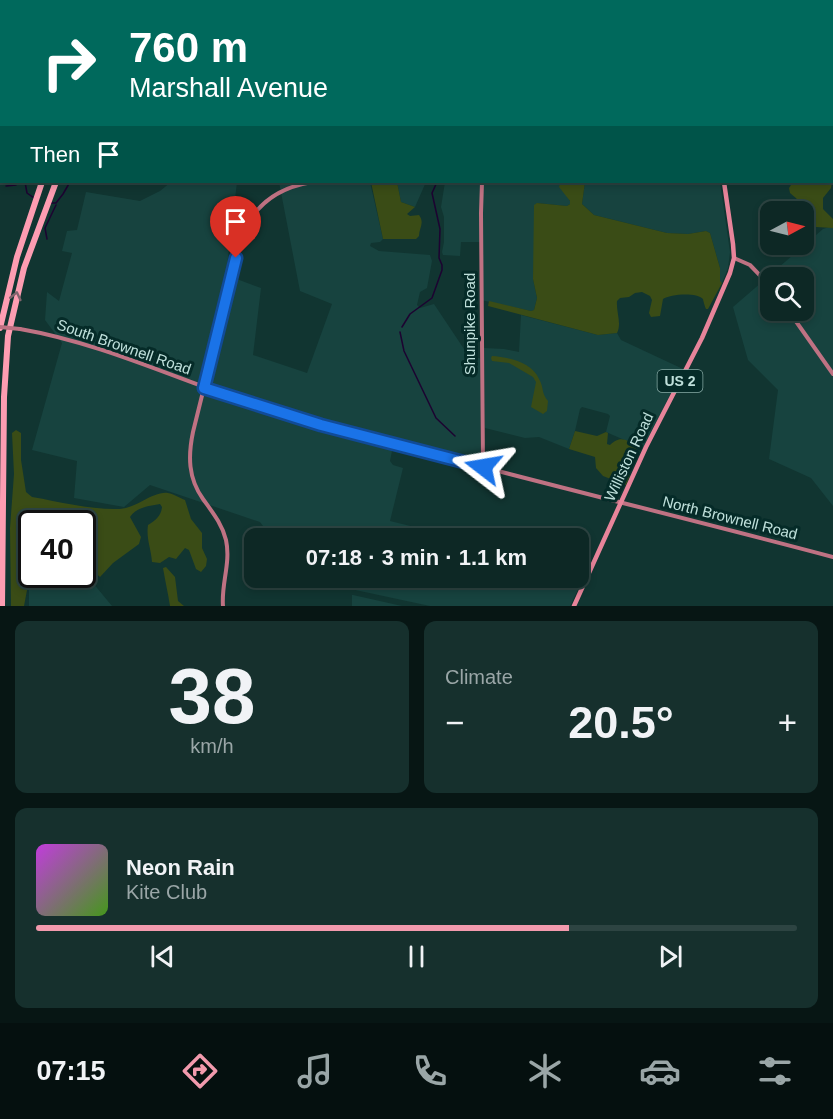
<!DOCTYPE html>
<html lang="en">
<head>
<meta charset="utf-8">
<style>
  :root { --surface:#0d2825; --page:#16302d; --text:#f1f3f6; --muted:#9aa6a7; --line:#2d4442; --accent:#f29aad }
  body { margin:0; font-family:Arial,sans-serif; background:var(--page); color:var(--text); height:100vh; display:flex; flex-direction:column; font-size:22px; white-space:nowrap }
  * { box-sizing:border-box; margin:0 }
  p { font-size:20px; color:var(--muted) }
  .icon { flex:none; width:33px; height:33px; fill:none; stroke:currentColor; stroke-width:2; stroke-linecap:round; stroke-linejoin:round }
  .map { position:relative; height:606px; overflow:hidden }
  .panel { display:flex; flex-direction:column; gap:15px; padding:15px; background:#071614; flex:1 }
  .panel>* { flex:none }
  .banner { position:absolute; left:0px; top:0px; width:834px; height:183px; box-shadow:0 3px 9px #0003,0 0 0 2px var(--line); background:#00695c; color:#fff; overflow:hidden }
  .needle { width:39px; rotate:83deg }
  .fabs { position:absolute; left:760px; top:201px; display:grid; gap:12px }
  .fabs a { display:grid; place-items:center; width:54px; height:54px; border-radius:12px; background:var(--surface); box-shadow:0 3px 9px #0003,0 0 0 2px var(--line); font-size:30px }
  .speed { position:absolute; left:18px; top:510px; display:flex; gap:12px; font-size:30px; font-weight:700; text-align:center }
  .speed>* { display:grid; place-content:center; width:78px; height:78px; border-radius:50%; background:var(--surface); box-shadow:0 3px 9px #0003,0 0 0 2px var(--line); line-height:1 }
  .speed .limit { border:3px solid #111; border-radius:9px; background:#fff; color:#111 }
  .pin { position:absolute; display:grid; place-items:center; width:51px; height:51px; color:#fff; margin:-62px -26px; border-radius:50% 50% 50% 0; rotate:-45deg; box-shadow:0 0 6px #0007 }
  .pin .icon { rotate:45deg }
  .me { position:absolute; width:66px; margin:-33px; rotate:284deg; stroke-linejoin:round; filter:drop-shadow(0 0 4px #0008) }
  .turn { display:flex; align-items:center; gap:21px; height:126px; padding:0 30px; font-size:27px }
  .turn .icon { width:78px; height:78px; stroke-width:2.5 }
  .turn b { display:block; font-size:42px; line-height:51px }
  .then { display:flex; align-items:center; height:57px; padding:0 30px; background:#0003; gap:12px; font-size:22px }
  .big { font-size:45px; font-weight:800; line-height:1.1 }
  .panel .card { flex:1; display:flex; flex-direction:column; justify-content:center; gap:9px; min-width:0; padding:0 21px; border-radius:12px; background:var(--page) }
  .panel .dial { align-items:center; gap:0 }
  .dial b { font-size:78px; line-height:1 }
  .song { display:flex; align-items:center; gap:18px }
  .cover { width:72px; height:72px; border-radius:9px; background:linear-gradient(135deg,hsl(290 70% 55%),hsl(100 70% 35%)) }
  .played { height:6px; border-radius:3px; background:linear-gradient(90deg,var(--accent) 70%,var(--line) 70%) }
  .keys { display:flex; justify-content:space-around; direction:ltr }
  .heat { display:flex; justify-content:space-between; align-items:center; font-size:33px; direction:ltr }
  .panel .tiles { flex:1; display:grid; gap:15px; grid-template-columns:1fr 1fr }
  .card:last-child { grid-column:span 2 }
  .trip { position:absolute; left:244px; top:528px; width:345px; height:60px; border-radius:12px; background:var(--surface); box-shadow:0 3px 9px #0003,0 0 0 2px var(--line); font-weight:800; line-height:60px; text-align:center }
  .menu { display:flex; height:96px; justify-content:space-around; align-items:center; background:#05100f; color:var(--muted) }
  .menu .icon { width:42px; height:42px }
  .menu .on { color:var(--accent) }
  .menu b { font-size:27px; color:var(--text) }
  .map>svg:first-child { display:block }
  .built { fill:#17433f; fill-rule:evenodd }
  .green { fill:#3a4c16 }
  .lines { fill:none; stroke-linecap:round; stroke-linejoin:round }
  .stream { stroke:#1d0331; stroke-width:1.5 }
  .secondary { stroke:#bf7283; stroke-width:4 }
  .primary { stroke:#e7849a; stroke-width:4.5 }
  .highway { stroke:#fd9db2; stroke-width:6 }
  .secondary-bridge { stroke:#bf7283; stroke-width:4 }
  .oneway { stroke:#81646d }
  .route-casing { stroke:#114b97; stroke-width:15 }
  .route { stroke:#1a73e8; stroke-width:10 }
  .labels { text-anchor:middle; stroke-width:6; stroke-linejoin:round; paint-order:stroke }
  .shield { fill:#052b28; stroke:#87aaa5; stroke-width:1.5 }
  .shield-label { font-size:14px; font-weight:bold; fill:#bfe0db }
  .street-label { font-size:15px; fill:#bfe0db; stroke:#052b28 }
</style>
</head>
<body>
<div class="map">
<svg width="833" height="606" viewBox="0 0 833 606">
  <rect width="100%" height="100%" fill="#113531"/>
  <path class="built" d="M284,0H405V1L285,2Z
    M662,0H793V1L662,2Z
    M171,182H237L226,275L261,288L253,355L307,373L332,304L300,291L279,182H370L383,239L380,242L371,243L370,246L379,251L430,255L432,261L427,288L420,292L417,305L420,308L434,304L466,352L481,359L480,463L477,464L398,443L393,446L390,461L393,465L403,468L390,521L459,538H272L260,522L150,485L124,507L74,498L77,461L32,450L62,343L45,320L47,292L59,301L72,253L62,251L67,231L77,230L86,192L140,201L160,191Z
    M397,182H426L415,207L401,202Z
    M445,182H577L574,184H560L570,201V204L567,206L537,203L533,279L537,298L534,310L531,311L481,300L480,242H461L460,256L443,255L442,252L444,242V217L441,207Z
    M585,182H720L730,252L728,268L722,283L720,282V268L710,233L706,231L688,234L667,233L594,215L582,204Z
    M829,227L833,228V506L811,478L769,459L778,390L748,360L733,307L823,229ZM771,278H804V310H771Z
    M521,315L598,335L617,333L621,340L683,369L643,448L606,432L610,416L608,414L582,407L580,409L575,431L569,449L539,437L525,438L485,428L484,348L504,349L519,352Z
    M29,563H31L32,574H82L83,571L112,606H29Z
    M579,569L587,571L570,606H430L304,579L302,578H579Z
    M352,595H353L402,606H352Z"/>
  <path class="green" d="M371,182H397L401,202L415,207L407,214L410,216L419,215C425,223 419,228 419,236L416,239H383Z
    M577,182H585L582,204L594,215L667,233L688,234L706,231L710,233L720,268V281L722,283L708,309H706C705,307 703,300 703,299C697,292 670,294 663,299L660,316L651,317L649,313L652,300L650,296L642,292L635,293L629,297L620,298L617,301C616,312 622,323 617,333L598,335L488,306L489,301L531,311L534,310L537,298L533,279L534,205L537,203L567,206L570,204V201L559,187L560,184H574Z
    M806,182H832L831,188L823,198V209L833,219V228L816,227L812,216L809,213L804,216V212L798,211L797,199L790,193L789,188L791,185Z
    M492,356C508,357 532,362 539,379C544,387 541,393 548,401L547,411L543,414L531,407L536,382L533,377L509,363L492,361L491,358Z
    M16,430L21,433V460L26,492L32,497C61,502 91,510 120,509C137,508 153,491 168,493C174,494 180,498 185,500L191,519L202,533V548L207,559L206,566L201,572L196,569L189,550L185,548L176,559L169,557L160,563L152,562C151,548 146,539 148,525C156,520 161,516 162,507L160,504C150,506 136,507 130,517L141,537L139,544L113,563L100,577L83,562L82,524H32L31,569L24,606H11L10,528L14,474L12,433Z
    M575,431L597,436L606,432L608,433L607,444L610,445C621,435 626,440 638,446L627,469L630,475L626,485L603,476L596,468L595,457L569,449Z
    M166,567L175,577L178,601L184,606H170C168,593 165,580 163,568Z"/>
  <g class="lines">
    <path class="stream" d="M832,82H833
      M0,171H2
      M25,182L27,193L34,198
      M1,184L2,179
      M6,186L16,185L17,182
      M50,203H56L63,194L70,182
      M47,239L45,228L56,205
      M402,327L410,314L432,298L442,270V265L439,258L440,229L432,193L437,182
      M400,332L404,351L436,418L455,436"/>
    <path class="secondary" d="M498,2V0
      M482,182L481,213L483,467
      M734,258L750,265L771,287
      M788,310L833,374
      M20,329C113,345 198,390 288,415C469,466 652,509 833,557
      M223,606C221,584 231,563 226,540C222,524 213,513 203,499C188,478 188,456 193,432L240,242C251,207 276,188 312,182"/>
    <path class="primary" d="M701,0V2
      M574,606L646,447L702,338L730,273L734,258L733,244L724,182"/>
    <path class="highway" d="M110,2L111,0
      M124,2V0
      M0,328L17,257L42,182
      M2,606L4,397L8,336L24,268L56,182"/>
    <path class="secondary-bridge" d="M0,327L20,329"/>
  </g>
  <defs><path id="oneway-chevron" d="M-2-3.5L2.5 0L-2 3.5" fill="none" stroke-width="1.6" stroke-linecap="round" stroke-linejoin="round" transform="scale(1.5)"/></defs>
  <use class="oneway" href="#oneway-chevron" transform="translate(16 296) rotate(-77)"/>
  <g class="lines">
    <g class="route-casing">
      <path id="route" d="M236,258L204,388L321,425L483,467"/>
    </g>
    <use href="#route" class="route"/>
  </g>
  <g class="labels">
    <rect class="shield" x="657.5" y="370" width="45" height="22" rx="4.5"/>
    <g class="shield-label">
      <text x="680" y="386">US 2</text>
    </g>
    <g class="street-label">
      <text transform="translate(470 324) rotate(-90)" y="5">Shunpike Road</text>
      <text transform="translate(124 347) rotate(19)" y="5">South Brownell Road</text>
      <text transform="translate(629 457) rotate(-65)" y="5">Williston Road</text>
      <text transform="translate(730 518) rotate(14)" y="5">North Brownell Road</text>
    </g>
  </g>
</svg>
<div class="fabs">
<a><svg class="needle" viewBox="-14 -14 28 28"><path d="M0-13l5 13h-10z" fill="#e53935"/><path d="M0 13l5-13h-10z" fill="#9aa6a7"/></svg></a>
<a><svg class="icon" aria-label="search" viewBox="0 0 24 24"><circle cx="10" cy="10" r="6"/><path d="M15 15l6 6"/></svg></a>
</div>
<div class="speed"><div class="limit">40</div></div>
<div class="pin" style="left:236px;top:258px;background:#d93025"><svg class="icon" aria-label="arrive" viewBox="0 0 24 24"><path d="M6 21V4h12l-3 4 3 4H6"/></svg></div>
<svg class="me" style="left:483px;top:467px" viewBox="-20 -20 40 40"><path d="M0-17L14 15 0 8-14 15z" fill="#1a73e8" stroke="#fff" stroke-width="4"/></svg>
<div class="trip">07:18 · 3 min · 1.1 km</div>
<div class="banner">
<div class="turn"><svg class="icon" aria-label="right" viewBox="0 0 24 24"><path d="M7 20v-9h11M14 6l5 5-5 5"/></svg><div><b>760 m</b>Marshall Avenue</div></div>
<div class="then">Then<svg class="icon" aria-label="arrive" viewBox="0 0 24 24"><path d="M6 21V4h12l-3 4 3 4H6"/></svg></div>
</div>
</div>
<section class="panel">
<div class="tiles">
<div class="card dial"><b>38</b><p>km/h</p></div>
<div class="card"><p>Climate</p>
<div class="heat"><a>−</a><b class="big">20.5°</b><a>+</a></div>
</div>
<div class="card">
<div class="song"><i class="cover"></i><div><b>Neon Rain</b><p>Kite Club</p></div></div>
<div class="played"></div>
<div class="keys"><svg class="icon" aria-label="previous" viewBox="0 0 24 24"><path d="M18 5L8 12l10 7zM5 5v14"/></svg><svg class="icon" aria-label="pause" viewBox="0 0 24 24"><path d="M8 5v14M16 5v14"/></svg><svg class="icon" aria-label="next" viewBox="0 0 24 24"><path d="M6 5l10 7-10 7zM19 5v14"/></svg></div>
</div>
</div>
</section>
<nav class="menu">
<b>07:15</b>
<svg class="icon on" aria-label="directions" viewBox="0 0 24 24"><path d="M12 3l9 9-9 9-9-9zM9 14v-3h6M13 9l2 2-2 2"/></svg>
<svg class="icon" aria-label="music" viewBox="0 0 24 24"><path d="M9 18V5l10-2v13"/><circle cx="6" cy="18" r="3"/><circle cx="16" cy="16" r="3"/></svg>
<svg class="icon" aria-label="phone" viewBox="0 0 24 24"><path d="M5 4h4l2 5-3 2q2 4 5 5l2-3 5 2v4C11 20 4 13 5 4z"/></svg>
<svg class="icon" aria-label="climate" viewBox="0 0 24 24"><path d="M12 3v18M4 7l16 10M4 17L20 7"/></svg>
<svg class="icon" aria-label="car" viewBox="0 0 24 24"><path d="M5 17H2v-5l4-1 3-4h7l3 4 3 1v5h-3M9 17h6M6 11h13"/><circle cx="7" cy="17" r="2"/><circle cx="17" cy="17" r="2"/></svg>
<svg class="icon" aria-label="filters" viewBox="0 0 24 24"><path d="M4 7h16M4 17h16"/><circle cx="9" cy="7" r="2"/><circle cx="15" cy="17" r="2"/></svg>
</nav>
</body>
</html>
